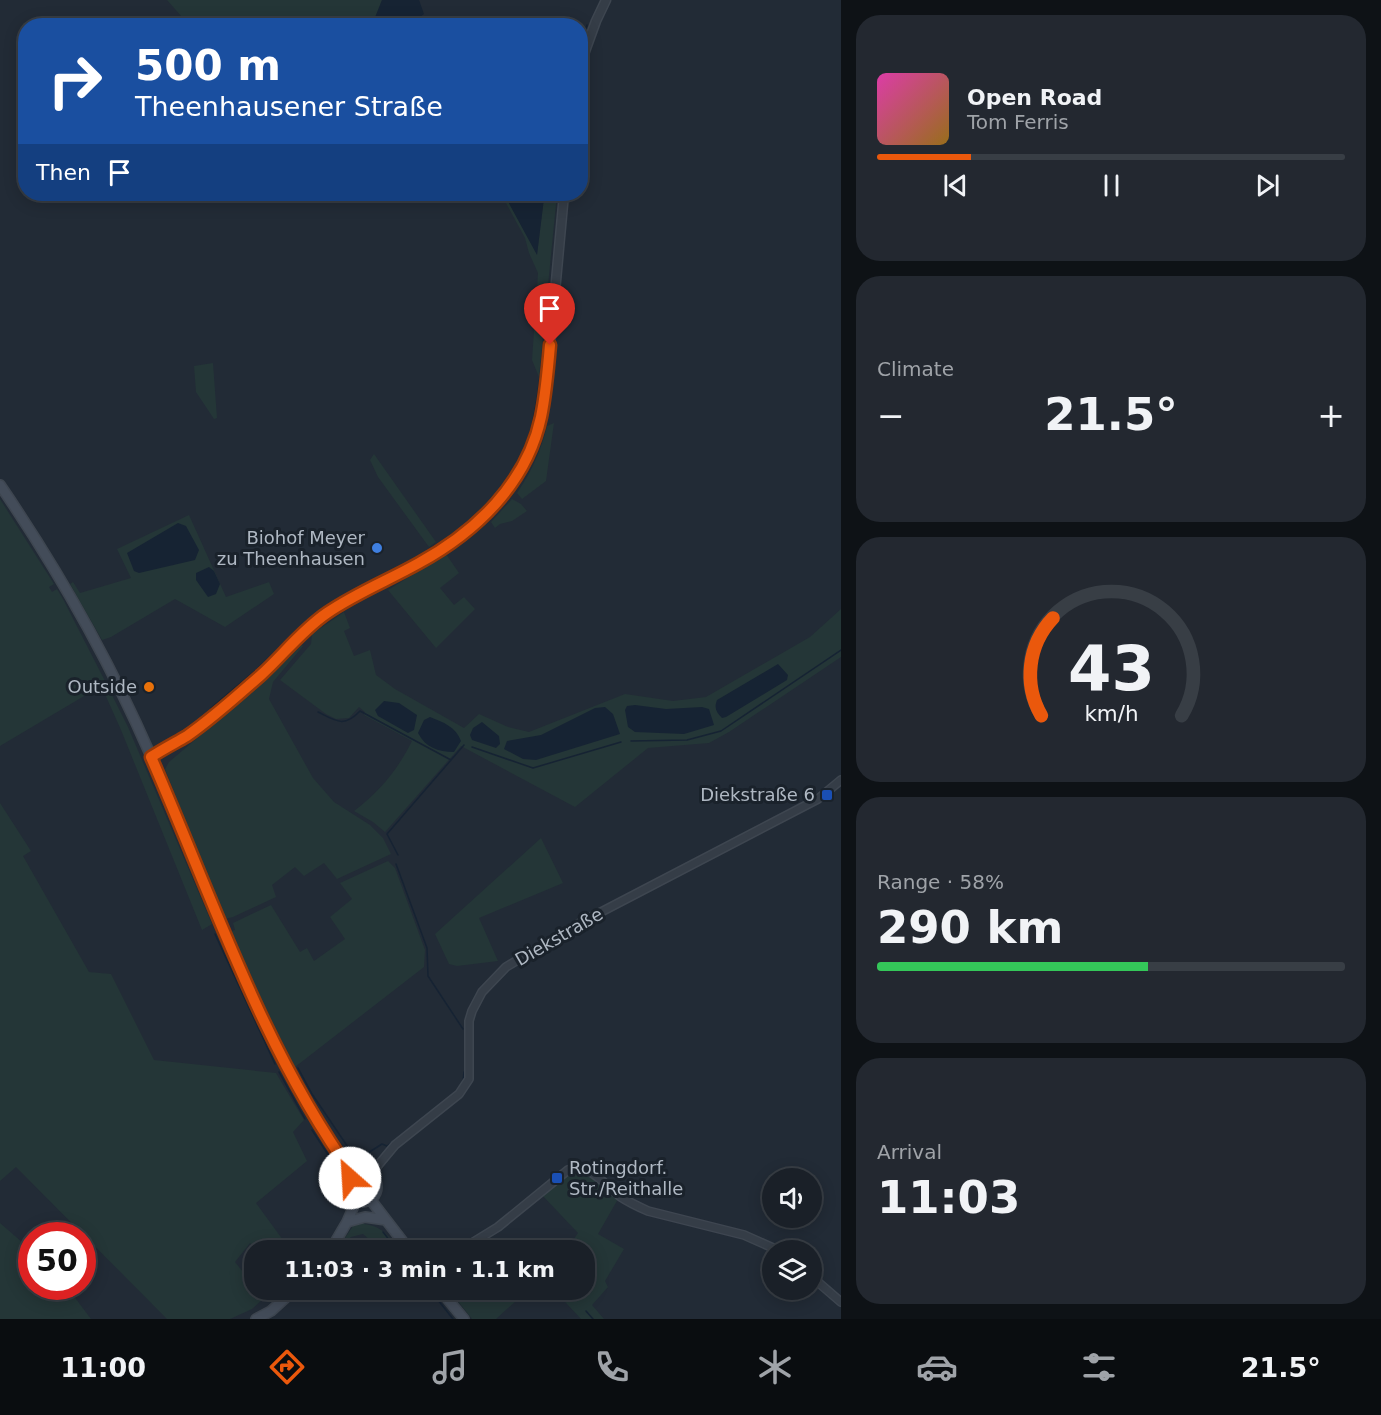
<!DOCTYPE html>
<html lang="en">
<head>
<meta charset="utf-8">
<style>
  :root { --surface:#1a2028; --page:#232830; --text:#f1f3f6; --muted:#9fa3a8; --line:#383e45; --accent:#ea580c }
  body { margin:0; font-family:"DejaVu Sans",sans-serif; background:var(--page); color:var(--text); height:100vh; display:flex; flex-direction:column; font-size:22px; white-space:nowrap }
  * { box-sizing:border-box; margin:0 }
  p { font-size:20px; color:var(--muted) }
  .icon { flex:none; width:33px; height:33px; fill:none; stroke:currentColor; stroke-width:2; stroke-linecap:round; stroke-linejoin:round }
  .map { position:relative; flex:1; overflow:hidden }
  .panel { display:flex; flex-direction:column; gap:15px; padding:15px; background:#0e1216; width:540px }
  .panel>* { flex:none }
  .banner { position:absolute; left:18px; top:18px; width:570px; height:183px; border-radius:24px; box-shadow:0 3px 15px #0003,0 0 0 2px var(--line); background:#1a4fa0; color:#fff; overflow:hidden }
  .tools { position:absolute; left:762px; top:1168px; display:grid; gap:12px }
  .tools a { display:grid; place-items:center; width:60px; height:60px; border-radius:50%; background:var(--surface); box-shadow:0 3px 15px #0003,0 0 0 2px var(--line); font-size:30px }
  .speed { position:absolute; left:18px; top:1222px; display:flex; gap:12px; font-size:30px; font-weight:700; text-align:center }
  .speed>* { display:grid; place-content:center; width:78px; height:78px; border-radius:50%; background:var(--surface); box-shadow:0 3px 15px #0003,0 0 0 2px var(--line); line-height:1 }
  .speed .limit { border:9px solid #d22; background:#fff; color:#111 }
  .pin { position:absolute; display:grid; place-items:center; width:51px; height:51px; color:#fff; margin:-62px -26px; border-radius:50% 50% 50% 0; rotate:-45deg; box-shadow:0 0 6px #0007 }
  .pin .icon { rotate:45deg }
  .me { position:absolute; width:66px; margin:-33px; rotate:334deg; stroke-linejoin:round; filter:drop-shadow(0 0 4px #0008) }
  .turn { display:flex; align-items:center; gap:21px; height:126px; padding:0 18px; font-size:27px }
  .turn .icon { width:78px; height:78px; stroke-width:2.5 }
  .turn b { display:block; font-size:42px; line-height:51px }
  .then { display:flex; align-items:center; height:57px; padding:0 18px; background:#0003; gap:12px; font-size:22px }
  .big { font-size:45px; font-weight:800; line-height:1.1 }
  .panel .widget { flex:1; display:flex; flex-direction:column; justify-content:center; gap:9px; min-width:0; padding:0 21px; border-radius:24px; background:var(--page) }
  .panel .dial { align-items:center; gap:0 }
  .dial svg { height:156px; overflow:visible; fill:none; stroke:var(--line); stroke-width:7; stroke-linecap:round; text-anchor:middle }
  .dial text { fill:var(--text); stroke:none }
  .song { display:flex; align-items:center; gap:18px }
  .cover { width:72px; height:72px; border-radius:9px; background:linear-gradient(135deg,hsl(320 70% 55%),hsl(40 70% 35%)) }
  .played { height:6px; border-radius:3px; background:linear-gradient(90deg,var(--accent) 20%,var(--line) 20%) }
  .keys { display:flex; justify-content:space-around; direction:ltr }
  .heat { display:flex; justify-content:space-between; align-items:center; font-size:33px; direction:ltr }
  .charge { height:9px; border-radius:4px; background:linear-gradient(90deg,#34c759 58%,var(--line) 0) }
  .trip { position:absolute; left:244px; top:1240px; width:351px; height:60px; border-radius:24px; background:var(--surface); box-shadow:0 3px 15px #0003,0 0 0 2px var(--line); font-weight:800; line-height:60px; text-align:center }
  .tab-bar { display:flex; height:96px; justify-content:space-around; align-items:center; background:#0a0d10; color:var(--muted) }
  .tab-bar .icon { width:42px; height:42px }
  .tab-bar .current { color:var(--accent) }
  .tab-bar b { font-size:27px; color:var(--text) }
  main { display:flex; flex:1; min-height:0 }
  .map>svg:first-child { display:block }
  .green { fill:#243637 }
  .water { fill:#162333 }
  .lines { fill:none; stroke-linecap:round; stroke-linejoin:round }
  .stream { stroke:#162333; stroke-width:1.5 }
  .minor-casing { stroke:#3e4650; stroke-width:10 }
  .tertiary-casing { stroke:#3e4650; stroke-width:11 }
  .secondary-casing { stroke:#3e4650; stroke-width:12 }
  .minor { stroke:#353d47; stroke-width:7 }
  .tertiary { stroke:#353d47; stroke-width:8 }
  .secondary { stroke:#434c59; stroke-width:9 }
  .route-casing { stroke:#983908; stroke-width:15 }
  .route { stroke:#ea580c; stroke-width:10 }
  .shop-dot { fill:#3f7fe0; stroke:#1a222b; stroke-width:2 }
  .food-dot { fill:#e8710a; stroke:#1a222b; stroke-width:2 }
  .transit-dot { fill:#1a4fb4; stroke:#1a222b; stroke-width:2 }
  .labels { text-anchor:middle; stroke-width:6; stroke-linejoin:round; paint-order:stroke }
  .poi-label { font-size:18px; fill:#afb8c3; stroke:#1a222b; text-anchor:end }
  .street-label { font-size:18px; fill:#afb8c3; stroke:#1a222b }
</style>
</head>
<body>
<main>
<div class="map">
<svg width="841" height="1319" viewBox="0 0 841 1319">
  <rect width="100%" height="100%" fill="#222b36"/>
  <path class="green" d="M167,0H382L372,26L189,25Z
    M501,194H504L537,254L544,198L540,194H557L539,377L532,360L538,273L529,253L525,238Z
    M213,363L217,418L214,419L196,392L194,366Z
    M554,423L546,481L522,499L517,493C531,472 541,451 547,426Z
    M374,454L436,542L429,547L378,477L370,460Z
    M0,499L54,584L49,587L52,592L57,589L63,599L106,683L0,746Z
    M512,499L521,504L527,511L512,521L500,524L495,528L491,522Z
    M189,515L226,597L269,582L274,594L225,627L175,599L111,637L102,640L70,584L73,582L80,593L131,578L117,549Z
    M446,554L459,573L440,588L454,605L464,597L475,609L436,648L388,590Z
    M841,609V657L729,732L709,743L648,748L575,807L461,746L385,832L373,822L354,811C380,791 397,771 412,741L364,715L365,712L359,707L349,718L336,719L326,714L280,680L311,644L312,634L344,612L350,628L344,631L354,656L370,650L376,675L395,689L464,728L479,714L508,727L529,732L625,694L673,701L706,697L810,637Z
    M302,645L303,646L273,682L269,699L313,778L334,802L370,825L383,838L391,854L337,879L324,863L304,876L295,867L272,885L276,897L233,917L224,919L165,769L169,762L261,684Z
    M109,689L128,727L212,924L202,930L121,730L104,692Z
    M0,803L31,851L23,856L89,972L111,974L154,1060L276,1073L304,1120L293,1132L307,1161L256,1203L291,1251H260L250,1243L235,1262L255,1287V1290H257L264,1298L252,1309L230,1319H167L16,1167L0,1181Z
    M541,838L563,883L479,918L498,961L457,966L449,964L435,934Z
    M388,861L395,868L425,950L424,967L295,1067L260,998L229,932L235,930L233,923L271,905L300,952L307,948L314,961L345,939L330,917L352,899L340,883Z
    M576,1170C593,1175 605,1187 618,1199L598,1234L624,1249L605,1281L608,1287L592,1305L604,1319H581L554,1290H585V1251H566L578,1233L542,1195L568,1172Z
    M363,1221L364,1224C382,1226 390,1237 400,1251H370L368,1247L371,1241L363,1234L351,1237L344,1245L343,1241L353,1226Z
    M0,1223L31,1250L32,1287H67L91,1319H0Z
    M449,1290H500L505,1296L510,1290H528L496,1319H472Z"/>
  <path class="water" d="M382,0H419L424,14L409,25H372Z
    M504,194H540L544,198L537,255Z
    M178,523L186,526L199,550L195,560L139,573L134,571L127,553Z
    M209,567L214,571L220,584L216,594L208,597L196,580V573Z
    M778,664L788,675L787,680L726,717L722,718C716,712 714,708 717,700Z
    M384,701L399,703L417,715L414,730L408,733L378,716L375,710Z
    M635,705L666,709L702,707L709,709L714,725L684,734L635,732L628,727L625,710L627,706Z
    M605,707L613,714L620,734L536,760L523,759L504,749L507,741L541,735L595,708Z
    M430,717C443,722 456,727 461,741L454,752C438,752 425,747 418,733L424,720Z
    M482,722L499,736L500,744L496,748L472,740L470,735L473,728Z"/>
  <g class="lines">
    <path class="stream" d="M580,45L587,25
      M429,550C471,525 509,492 526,445C534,423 537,400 540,377
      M211,708L256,670L299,629
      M318,712C336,721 344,728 360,711L451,760
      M631,741L687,740L721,731L841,650
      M472,747L533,768L621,742
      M398,855L387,834L464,745
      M396,864L427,948L428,976L463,1029
      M215,934L275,1064
      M298,1068L312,1094L356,1159L360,1158L382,1144L387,1146L456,1091L463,1082L464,1072
      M279,1072L305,1119
      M312,1130L338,1170
      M383,1232L398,1251
      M430,1290L453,1319
      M586,1311L593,1319"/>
    <g class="minor-casing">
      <path id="minor" d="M370,1175L395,1145L459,1094L469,1079V1021L472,1011L482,992L506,967L578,924L818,799L841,780
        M459,1251L498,1227L568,1170C588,1160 606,1187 621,1197C630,1203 639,1207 648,1211L744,1235L780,1251
        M812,1277L841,1302"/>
    </g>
    <g class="tertiary-casing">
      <path id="tertiary" d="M580,65L596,21L606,0
        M151,757C163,749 175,743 187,736C213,718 237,696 261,675C283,655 303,630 327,613C350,598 376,586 400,574C483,529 530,487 546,390L564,194"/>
    </g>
    <g class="secondary-casing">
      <path id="secondary" d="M0,485C58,570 109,660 150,754C213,897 261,1047 353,1175
        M347 1187a15 15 0 1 1 30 0a15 15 0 1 1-30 0Z
        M370,1199L410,1251
        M347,1222L365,1217L386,1220
        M330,1251L347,1222L356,1201
        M440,1290L464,1319
        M256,1319L271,1311L294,1290"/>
    </g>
    <use href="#minor" class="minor"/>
    <use href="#tertiary" class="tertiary"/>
    <use href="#secondary" class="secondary"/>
  </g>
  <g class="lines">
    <g class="route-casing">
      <path id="route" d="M350,1178L353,1175C262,1048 213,899 151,757C163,749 175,743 187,736C213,718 237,696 261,675C283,655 302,630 327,613C356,593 389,580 419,563C476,532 527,483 541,417C546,393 548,369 550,345"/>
    </g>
    <use href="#route" class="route"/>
  </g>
  <circle class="shop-dot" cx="377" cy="548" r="6"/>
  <circle class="food-dot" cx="149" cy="687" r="6"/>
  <g class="transit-dot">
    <rect x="821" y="789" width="12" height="12" rx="3"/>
    <rect x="551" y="1172" width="12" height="12" rx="3"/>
  </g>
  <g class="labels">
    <g class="poi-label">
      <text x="365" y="544">Biohof Meyer<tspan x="365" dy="21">zu Theenhausen</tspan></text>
      <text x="137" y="693">Outside</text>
      <text x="815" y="801">Diekstraße 6</text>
      <text x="569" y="1174" text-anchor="start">Rotingdorf.<tspan x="569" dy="21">Str./Reithalle</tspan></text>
    </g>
    <g class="street-label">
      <text transform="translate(559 937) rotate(-30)" y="6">Diekstraße</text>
    </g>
  </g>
</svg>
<div class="tools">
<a><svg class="icon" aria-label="sound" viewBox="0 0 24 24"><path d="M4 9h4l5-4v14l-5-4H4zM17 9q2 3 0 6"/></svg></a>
<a><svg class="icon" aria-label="layers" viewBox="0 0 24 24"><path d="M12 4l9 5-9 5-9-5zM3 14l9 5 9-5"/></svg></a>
</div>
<div class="speed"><div class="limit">50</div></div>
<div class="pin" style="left:550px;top:345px;background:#d93025"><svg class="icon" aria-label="arrive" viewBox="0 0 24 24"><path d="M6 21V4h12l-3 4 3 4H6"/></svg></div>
<svg class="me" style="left:350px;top:1178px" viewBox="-20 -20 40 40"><circle r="19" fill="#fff"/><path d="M0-13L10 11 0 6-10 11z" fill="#ea580c"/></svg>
<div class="trip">11:03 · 3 min · 1.1 km</div>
<div class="banner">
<div class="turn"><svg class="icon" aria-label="right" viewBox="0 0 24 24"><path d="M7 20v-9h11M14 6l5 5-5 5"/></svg><div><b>500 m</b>Theenhausener Straße</div></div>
<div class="then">Then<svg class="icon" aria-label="arrive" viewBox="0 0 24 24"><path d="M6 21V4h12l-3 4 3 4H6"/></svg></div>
</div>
</div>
<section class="panel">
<div class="widget">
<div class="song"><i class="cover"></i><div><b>Open Road</b><p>Tom Ferris</p></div></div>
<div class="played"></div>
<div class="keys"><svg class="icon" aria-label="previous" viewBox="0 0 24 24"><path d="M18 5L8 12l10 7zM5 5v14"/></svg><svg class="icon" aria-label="pause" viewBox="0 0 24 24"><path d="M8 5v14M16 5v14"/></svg><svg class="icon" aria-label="next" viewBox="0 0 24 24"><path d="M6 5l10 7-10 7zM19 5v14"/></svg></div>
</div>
<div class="widget"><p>Climate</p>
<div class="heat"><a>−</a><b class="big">21.5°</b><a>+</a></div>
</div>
<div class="widget dial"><svg viewBox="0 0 100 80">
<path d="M14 69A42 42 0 1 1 86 69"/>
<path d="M14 69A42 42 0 0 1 20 19" stroke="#ea580c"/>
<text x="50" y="56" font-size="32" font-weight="700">43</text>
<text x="50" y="72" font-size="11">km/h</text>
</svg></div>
<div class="widget"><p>Range · 58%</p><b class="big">290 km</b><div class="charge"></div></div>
<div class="widget"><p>Arrival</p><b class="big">11:03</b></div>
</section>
</main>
<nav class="tab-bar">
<b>11:00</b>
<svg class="icon current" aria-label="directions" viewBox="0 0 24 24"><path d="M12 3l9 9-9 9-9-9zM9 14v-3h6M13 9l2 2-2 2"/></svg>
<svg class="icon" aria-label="music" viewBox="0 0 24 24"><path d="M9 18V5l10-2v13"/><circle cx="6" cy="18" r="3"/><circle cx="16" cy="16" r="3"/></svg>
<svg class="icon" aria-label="phone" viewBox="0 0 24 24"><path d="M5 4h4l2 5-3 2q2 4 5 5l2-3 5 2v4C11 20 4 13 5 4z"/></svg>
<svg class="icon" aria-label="climate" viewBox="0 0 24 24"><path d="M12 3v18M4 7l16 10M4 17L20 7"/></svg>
<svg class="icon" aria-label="car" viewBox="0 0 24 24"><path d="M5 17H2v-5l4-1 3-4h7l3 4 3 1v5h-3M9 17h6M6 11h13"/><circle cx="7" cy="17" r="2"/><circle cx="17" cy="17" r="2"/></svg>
<svg class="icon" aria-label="filters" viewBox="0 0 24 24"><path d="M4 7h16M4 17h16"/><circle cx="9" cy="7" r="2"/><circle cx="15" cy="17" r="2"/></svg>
<b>21.5°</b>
</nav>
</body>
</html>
